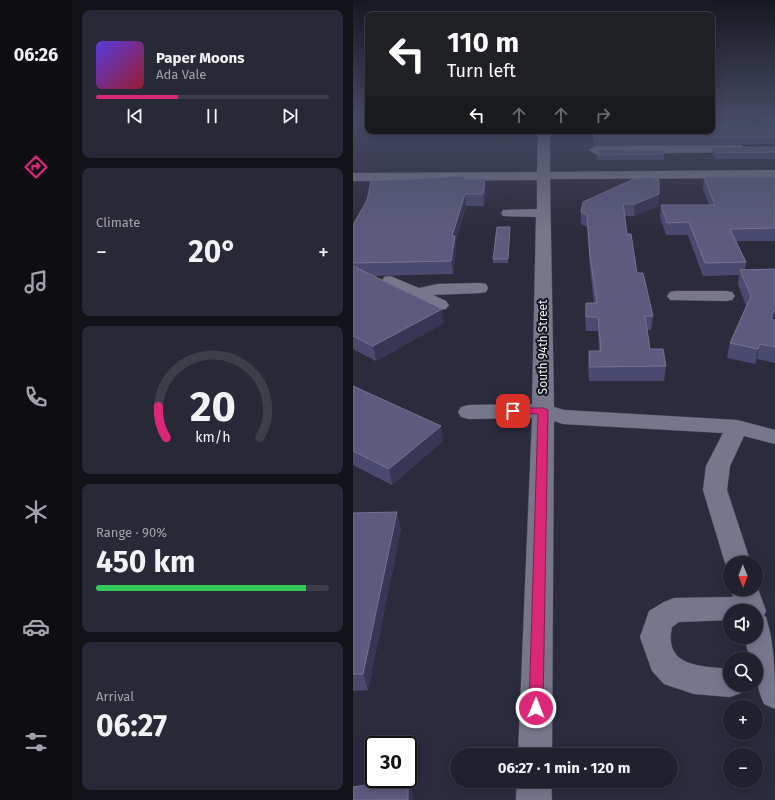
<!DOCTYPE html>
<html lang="en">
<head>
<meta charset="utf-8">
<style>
  :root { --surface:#21202e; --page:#292836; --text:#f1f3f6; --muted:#a2a3aa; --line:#3e3e4a; --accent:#db2777 }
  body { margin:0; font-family:"Fira Sans",sans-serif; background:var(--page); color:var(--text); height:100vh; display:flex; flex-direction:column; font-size:15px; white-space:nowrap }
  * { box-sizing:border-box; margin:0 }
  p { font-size:13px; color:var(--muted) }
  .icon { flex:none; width:22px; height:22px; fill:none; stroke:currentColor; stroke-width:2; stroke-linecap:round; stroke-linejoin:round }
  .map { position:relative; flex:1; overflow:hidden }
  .panel { display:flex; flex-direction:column; gap:10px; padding:10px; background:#121219; width:281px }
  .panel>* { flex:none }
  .top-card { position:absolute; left:12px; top:12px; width:350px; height:122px; border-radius:8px; box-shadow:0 2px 10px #0003,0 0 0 1px var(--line); background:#202124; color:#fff; overflow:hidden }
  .needle { width:26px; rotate:179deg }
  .controls { position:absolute; left:370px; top:556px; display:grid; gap:8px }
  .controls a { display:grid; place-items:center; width:40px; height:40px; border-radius:50%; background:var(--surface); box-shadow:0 2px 10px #0003,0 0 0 1px var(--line); font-size:20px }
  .speed { position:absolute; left:12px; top:736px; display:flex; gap:8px; font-size:20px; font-weight:700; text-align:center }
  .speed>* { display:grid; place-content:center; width:52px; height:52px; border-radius:50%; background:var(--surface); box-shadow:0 2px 10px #0003,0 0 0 1px var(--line); line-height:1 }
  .speed .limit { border:2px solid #111; border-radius:6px; background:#fff; color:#111 }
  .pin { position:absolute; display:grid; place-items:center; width:34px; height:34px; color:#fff; margin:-17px; border-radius:8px; box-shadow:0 2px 6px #0006 }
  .me { position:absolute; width:44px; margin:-22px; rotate:1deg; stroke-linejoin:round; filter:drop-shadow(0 0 3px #0008) }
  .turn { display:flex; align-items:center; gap:14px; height:84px; padding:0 16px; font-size:18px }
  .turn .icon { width:52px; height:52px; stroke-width:2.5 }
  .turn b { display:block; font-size:28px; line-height:34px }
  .lanes { display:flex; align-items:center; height:38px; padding:0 16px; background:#0003; justify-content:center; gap:20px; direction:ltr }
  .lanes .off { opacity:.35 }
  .big { font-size:30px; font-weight:700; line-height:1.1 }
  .panel .tile { flex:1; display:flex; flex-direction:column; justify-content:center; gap:6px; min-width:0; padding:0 14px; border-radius:8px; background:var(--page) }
  .panel .dial { align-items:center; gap:0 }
  .dial svg { height:104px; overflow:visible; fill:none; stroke:var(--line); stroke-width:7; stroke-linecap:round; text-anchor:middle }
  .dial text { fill:var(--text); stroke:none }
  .song { display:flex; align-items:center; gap:12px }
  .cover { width:48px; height:48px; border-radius:6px; background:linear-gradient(135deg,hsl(250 70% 55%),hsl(350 70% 35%)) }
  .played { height:4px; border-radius:2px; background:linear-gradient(90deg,var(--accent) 35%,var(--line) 35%) }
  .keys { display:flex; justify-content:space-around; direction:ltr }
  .heat { display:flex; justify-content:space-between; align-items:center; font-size:22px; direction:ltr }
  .charge { height:6px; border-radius:3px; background:linear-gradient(90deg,#34c759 90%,var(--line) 0) }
  .trip { position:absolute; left:97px; top:748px; width:228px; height:40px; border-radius:20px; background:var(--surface); box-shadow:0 2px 10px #0003,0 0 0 1px var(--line); font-weight:700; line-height:40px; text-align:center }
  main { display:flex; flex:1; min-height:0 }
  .menu { display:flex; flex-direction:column; width:72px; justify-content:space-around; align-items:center; background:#0d0d12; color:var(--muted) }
  .menu .icon { width:28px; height:28px }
  .menu .selected { color:var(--accent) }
  .menu b { font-size:18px; color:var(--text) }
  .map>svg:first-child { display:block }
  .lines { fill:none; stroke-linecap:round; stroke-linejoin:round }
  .minor-casing { stroke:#4a4859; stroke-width:1 }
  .minor { fill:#77768d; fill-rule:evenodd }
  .wall { fill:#4a4a6e }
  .shaded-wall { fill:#373654 }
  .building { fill:#5c5b7d; stroke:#737391 }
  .route { fill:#db2777; stroke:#8e194d }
  .labels { text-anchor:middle; stroke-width:4; stroke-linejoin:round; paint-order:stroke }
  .street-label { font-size:12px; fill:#f0f0fd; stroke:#15151d }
</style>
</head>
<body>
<main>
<nav class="menu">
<b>06:26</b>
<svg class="icon selected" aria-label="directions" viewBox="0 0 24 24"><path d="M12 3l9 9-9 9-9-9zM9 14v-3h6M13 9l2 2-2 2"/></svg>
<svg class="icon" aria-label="music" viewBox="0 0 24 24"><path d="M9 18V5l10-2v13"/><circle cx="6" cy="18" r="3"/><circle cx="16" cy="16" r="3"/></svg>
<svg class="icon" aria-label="phone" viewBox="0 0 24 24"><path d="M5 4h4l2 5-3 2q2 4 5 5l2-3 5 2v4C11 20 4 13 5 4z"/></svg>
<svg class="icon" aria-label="climate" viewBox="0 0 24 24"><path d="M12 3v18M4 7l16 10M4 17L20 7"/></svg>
<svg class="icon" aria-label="car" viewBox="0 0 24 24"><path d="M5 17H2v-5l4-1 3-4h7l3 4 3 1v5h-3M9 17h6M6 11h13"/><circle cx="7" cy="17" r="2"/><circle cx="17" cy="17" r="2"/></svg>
<svg class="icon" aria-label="filters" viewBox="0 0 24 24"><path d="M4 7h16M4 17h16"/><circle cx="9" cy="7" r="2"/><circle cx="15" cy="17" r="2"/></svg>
</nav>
<section class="panel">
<div class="tile">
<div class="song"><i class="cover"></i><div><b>Paper Moons</b><p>Ada Vale</p></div></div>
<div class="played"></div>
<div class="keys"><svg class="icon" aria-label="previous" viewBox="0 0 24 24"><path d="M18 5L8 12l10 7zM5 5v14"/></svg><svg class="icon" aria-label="pause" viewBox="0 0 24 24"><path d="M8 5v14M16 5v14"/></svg><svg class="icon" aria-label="next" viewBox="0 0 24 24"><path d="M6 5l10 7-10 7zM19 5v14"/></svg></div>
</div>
<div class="tile"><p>Climate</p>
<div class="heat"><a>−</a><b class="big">20°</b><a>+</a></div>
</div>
<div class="tile dial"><svg viewBox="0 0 100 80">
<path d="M14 69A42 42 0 1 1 86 69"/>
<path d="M14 69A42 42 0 0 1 8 45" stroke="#db2777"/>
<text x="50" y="56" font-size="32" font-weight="700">20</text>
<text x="50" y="72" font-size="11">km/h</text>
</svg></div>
<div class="tile"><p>Range · 90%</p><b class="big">450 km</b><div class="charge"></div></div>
<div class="tile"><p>Arrival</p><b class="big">06:27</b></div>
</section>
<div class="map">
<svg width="422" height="800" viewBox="0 0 422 800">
  <rect width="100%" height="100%" fill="#2c2b3e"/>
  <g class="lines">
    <g class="minor-casing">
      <path id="minor" d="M185,131H197V172L422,170V178L197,179L201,407L211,410L384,420L422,430V444L391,436L377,466L374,490L398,563H377V571L372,563L350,490L353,466L370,433L210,424L201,421L199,755H165L179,418L116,419L108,417L105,412L108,407L116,405L179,404L183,217L150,216L148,213L150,210L184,209V180L0,181V173L184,172Z
        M388,145L394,149L392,152L242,154L236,150L242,146Z
        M37,276L66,288L85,284L127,283L133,284L135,288L133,292L127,293L80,295L93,301L96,305L93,309L87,310L31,285L29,281L31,277Z
        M323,291H373L379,292L382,296L379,300L373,301L317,300L314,296L317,292Z
        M403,583L413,611L411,616L413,617C422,645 422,678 422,709L411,704C404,689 403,676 403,659H397L391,637H403V611H377V620L326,622L319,627C310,668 349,666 377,669V685H392L388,693L377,697L341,694L311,684L299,671L287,637L296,611L311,602L321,598L380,597L378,589H403Z
        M164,781H198L199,800H163Z"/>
    </g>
    <use href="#minor" class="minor"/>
  </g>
  <path class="wall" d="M359,118H422V145L418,144L241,145L239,131H359L360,126H405L407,125L405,124H359Z
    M422,147V159H362L359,154L360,148Z
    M244,150L311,154V160H244Z
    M351,177H422V241H383L393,262L392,270L422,269V316L420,320H422V363L404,359L402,364L374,358L377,343L393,306L385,284L386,275L350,276L335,235H313L307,217L308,205H356L350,189Z
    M112,179L133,190L131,206H113L103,241V249L100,274L20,276L91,323L23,361L0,349V225Z
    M306,194L305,206L281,216H272L274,234L284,273L300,316L298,330H294L297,349L313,366L311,381H236L235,365L236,351H246L245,331H233L232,316L233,303H241L237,269L234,227L228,224V212Z
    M157,227L155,263H140V259Z
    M0,386L90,441L39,485L0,465Z
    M0,513L48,529L15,690L0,691Z"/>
  <path class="shaded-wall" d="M132,179L133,190L131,206L130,194Z
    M112,194L113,206L103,241V249L100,274L98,261L99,236Z
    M306,194L305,206L281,216L282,204Z
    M422,308V316L415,334L418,319Z
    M89,309L91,323L23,361L20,346Z
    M407,344L404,359L402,364L405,349Z
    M88,426L90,441L39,485L36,469Z
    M44,512L48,529L15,690L10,674Z
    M55,779L60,795L59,800H55Z"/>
  <path class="building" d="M407,118H422V138L419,137L241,138L240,131H359V126H405L412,122Z
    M422,147V152L362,153L360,148Z
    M244,150H309L311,154L245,155Z
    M112,176V179H132L130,194H112L99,236H102L98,261L0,263V225L14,200L18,181Z
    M298,177L306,180V194L282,204H270L274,234H278L284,273H290L300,316H292L297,349H310L313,366L237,367L236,351H248L245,317H233V303H244L237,256L234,215L228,212L230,202L281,179Z
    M351,177H422V228L377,229L393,262L352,263L336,222L314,223L308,205H362Z
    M144,227H157L155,259H140Z
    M0,266L89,309L20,346L0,336Z
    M422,269V308L418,319L422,320V347L407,344L405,349L377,343L398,296L387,270Z
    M0,386L88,426L36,469L0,451Z
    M44,512L10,674H0V513Z
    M55,779V800H0V787Z"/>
  <linearGradient id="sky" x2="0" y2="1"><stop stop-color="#181822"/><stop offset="0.51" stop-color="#454a63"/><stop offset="1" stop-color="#454a63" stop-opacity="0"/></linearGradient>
  <rect width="422" height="230" fill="url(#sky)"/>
  <path class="route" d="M160,408H190L195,410L190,708L188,713L183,715L178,713L176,708L185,414L157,413V409Z"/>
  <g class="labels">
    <g class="street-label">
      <text transform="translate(190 347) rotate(-90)" y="4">South 94th Street</text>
    </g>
  </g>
</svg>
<div class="controls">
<a><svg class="needle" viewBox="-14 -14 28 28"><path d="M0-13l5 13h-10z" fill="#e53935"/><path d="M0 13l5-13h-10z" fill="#a2a3aa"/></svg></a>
<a><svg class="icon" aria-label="sound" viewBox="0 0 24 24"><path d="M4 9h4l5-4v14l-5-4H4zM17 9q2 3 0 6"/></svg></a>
<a><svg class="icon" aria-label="search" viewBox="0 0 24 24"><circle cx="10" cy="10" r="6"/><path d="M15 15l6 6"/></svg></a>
<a>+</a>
<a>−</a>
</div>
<div class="speed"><div class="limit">30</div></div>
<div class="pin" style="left:160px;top:411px;background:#d93025"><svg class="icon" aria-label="arrive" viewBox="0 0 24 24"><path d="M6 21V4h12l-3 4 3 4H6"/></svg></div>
<svg class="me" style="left:183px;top:708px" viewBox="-20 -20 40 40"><circle r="17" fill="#db2777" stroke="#fff" stroke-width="3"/><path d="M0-11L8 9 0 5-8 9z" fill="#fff"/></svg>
<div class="trip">06:27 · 1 min · 120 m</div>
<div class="top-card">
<div class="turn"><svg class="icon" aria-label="left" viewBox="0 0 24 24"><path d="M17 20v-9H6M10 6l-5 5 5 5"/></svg><div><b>110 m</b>Turn left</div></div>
<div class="lanes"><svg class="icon" aria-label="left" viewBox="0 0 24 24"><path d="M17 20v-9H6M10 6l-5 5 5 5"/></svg><svg class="icon off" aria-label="ahead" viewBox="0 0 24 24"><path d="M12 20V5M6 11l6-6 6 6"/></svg><svg class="icon off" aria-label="ahead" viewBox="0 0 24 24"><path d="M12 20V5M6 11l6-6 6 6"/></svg><svg class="icon off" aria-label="right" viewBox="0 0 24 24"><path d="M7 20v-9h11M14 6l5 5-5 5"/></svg></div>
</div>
</div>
</main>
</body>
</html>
